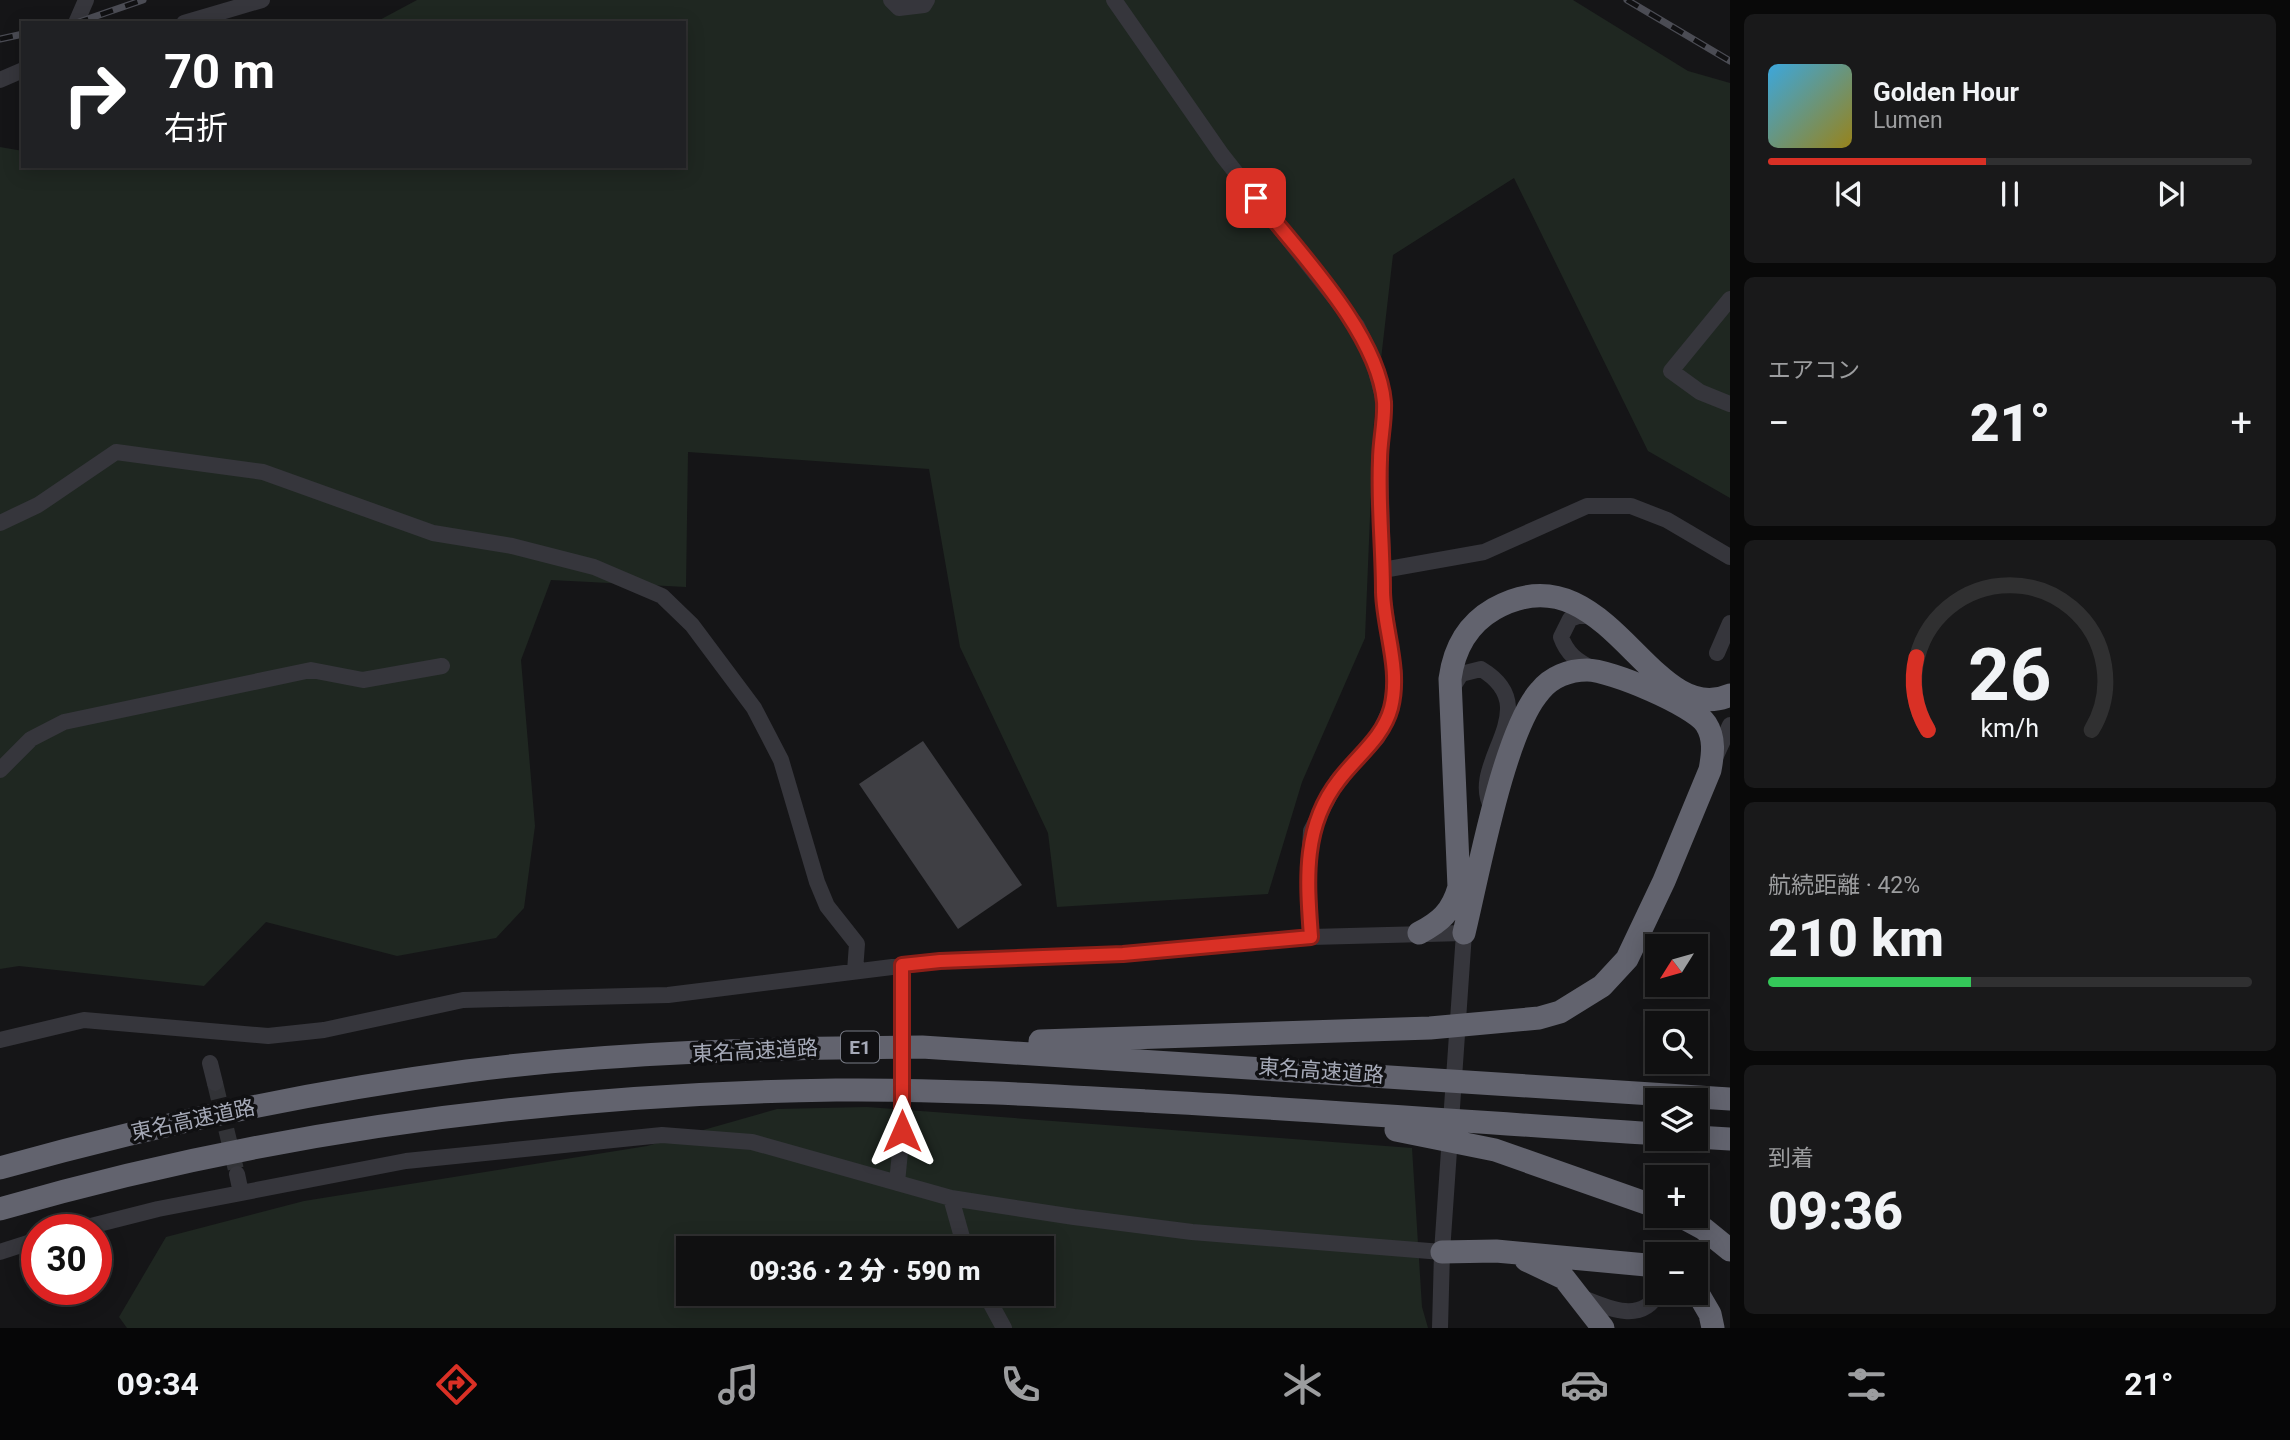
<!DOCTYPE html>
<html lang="ja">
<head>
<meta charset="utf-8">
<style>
  :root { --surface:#101011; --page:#19191a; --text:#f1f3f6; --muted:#9c9d9f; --line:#303031; --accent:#d93025 }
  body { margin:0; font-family:Roboto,"Noto Sans JP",sans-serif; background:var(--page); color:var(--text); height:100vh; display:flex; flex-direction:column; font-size:26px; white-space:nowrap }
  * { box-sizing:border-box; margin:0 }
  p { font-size:23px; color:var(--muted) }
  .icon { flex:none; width:38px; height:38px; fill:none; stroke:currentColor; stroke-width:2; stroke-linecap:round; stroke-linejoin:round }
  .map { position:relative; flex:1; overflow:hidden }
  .sheet { display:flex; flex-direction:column; gap:14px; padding:14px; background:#090909; width:560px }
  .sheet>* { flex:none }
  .guide { position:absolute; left:21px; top:21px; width:665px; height:147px; border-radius:0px; box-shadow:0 4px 18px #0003,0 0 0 2px var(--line); background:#202124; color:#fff; overflow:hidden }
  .needle { width:46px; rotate:233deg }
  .tools { position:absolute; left:1645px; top:934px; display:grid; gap:14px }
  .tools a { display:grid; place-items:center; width:63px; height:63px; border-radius:0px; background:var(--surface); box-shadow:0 4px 18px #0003,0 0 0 2px var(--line); font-size:35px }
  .speed { position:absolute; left:21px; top:1214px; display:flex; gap:14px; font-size:35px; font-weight:700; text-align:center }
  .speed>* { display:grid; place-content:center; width:91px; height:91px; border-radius:50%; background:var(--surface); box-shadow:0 4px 18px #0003,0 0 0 2px var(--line); line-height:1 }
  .speed .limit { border:10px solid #d22; background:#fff; color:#111 }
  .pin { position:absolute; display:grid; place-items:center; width:60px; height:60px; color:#fff; margin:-30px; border-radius:14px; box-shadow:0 4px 10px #0006 }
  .me { position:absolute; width:77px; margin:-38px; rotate:0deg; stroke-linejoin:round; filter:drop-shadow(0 0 5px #0008) }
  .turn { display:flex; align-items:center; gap:24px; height:147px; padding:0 28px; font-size:32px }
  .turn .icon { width:91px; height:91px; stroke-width:2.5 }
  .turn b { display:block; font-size:49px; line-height:60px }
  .big { font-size:52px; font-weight:800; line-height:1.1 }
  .sheet .card { flex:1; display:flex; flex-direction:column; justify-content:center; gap:10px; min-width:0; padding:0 24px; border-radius:10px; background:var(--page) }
  .sheet .dial { align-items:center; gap:0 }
  .dial svg { height:182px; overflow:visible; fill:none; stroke:var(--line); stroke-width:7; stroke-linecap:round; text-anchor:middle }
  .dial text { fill:var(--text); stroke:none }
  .song { display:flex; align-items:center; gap:21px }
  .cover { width:84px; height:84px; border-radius:10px; background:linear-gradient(135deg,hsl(200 70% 55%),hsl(50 70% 35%)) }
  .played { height:7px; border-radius:4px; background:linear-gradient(90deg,var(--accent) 45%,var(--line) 45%) }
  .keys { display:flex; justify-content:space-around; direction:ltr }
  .heat { display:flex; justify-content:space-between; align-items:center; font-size:38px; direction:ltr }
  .charge { height:10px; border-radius:5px; background:linear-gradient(90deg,#34c759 42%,var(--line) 0) }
  .trip { position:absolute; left:676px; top:1236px; width:378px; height:70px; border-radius:0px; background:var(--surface); box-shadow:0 4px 18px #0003,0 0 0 2px var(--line); font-weight:800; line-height:70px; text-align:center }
  .tab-bar { display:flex; height:112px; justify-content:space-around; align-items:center; background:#060607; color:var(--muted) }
  .tab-bar .icon { width:49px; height:49px }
  .tab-bar .on { color:var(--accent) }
  .tab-bar b { font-size:32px; color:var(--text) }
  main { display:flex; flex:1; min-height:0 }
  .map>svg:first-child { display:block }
  .green { fill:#1f2721; fill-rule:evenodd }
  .building { fill:#3f3f44 }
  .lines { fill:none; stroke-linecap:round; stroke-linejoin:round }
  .minor-tunnel { stroke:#323337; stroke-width:16; stroke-dasharray:16 8; stroke-linecap:butt }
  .minor { stroke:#36363c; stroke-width:16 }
  .highway { stroke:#62636e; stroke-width:23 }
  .rail-casing { stroke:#4b4c54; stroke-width:7 }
  .rail { stroke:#101012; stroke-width:4.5; stroke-dasharray:13; stroke-linecap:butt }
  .route-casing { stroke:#8d1f18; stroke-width:18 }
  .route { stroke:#d93025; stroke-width:12 }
  .labels { text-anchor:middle; stroke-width:7; stroke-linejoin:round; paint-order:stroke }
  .shield { fill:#101012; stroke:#797c86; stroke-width:2 }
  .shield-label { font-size:19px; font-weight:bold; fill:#a6aab8 }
  .street-label { font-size:21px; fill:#a6aab8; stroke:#101012 }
</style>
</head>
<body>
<main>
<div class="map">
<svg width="1730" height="1328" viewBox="0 0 1730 1328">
  <rect width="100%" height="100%" fill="#151517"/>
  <path class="green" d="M417,0H1573L1688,71L1730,83V498L1648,451L1514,178L1393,255L1374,420L1365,638L1302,782L1268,894L1057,907L1048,833L960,647L929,469L688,452L686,587L551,580L521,660L535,826L524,908L496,938L397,956L266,922L204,986L19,966L0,969V147L23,151V166H684V23H374Z
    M867,1107L1412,1148L1422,1307L1428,1328H127L119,1317L166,1237L304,1201L647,1146L777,1109ZM688,1248H1041V1293H688Z"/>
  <path class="building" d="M923,741L1022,885L958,929L859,784Z"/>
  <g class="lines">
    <path class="minor-tunnel" d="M215,1083L237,1174"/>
    <path class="minor" d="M891,0L899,8L924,5L927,0
      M1114,0L1222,155L1357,326L1373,360L1384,401L1380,461L1384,602L1395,676L1391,708L1377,738L1337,781L1311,831L1308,878L1311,937
      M76,23L86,0
      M184,23L262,0
      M0,80L23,70
      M1730,299L1671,371L1700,392L1730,404
      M0,523L38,505L116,452L263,472L433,533L512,546L594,567L662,596L692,625L754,708L781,760L817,882L827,906L857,944L855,971
      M1383,570L1484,552L1587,506H1631L1667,520L1730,557
      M1717,653L1730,623
      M1593,669C1577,661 1567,654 1561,637L1570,619L1581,615L1595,618
      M1451,690L1461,674L1481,669C1548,709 1466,763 1492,808
      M1715,758L1730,725
      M0,770L31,739L64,722L311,670L363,680L442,666
      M0,1040L84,1020L268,1036L324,1030L463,1000L668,995L940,961L1123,954L1311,937L1464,933L1442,1252L1440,1328
      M210,1063L215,1083
      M237,1174L241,1193
      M897,1183L902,1131V965
      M951,1198L965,1248
      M75,1230L158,1209L406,1161L662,1135L752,1142L951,1198L1074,1217L1192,1232L1442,1252
      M0,1252L37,1240
      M985,1293L1004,1328
      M1581,1297C1605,1307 1642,1325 1658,1293"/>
    <path class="highway" d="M1419,933C1440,922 1452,912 1459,887L1450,679C1454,649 1468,624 1494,609C1607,545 1649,731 1730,695
      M1040,1041L1430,1028L1539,1018L1560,1012L1602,986L1627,959L1664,881L1710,770C1713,754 1715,738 1706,724C1694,705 1610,670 1587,670C1569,670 1551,677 1540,691C1504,731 1478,876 1464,933
      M1396,1130L1495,1150L1657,1207
      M1696,1137L1730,1139
      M0,1168C153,1125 309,1092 467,1071C617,1052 770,1048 922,1047L1730,1099
      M0,1209C272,1130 554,1094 836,1090C940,1089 1043,1095 1147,1101C1317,1110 1487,1123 1657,1134
      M1680,1216L1704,1229L1730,1250
      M1442,1252L1496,1251L1657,1266
      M1526,1260L1564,1278L1603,1328
      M1696,1290L1710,1314L1713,1328"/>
    <g class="rail-casing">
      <path id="rail" d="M1627,0L1730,61
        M76,23L143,0
        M0,39L23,34"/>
    </g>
    <use href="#rail" class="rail"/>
  </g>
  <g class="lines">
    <g class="route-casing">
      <path id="route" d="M902,1131V965L940,961L1123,954L1311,937C1307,881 1302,827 1339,780C1357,756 1383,738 1391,708C1401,669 1384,630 1383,592C1383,548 1378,504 1380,460C1380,441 1385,421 1384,402C1378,333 1298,251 1256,198"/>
    </g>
    <use href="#route" class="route"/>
  </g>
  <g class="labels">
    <rect class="shield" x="841" y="1031.5" width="38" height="31" rx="5"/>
    <g class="shield-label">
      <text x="860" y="1054">E1</text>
    </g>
    <g class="street-label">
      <text transform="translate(755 1051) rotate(-3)" y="7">東名高速道路</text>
      <text transform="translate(1321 1071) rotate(4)" y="7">東名高速道路</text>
      <text transform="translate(193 1120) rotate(-12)" y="7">東名高速道路</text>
    </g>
  </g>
</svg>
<div class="tools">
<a><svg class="needle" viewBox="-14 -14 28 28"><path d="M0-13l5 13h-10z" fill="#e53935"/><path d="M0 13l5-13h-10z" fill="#9c9d9f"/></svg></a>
<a><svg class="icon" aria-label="search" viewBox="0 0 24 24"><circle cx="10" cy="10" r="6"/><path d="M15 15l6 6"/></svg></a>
<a><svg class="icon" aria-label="layers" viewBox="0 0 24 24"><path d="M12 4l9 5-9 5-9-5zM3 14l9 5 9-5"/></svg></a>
<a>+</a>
<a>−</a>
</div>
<div class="speed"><div class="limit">30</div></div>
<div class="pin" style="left:1256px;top:198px;background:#d93025"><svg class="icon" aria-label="arrive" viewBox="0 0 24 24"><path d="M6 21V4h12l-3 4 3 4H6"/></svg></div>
<svg class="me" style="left:902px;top:1131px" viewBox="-20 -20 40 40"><path d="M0-17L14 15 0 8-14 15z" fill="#d93025" stroke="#fff" stroke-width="4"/></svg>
<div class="trip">09:36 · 2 分 · 590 m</div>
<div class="guide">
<div class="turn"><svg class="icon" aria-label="right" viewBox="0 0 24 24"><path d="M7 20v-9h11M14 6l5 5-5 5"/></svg><div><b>70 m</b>右折</div></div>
</div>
</div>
<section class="sheet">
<div class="card">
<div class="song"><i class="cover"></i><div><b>Golden Hour</b><p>Lumen</p></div></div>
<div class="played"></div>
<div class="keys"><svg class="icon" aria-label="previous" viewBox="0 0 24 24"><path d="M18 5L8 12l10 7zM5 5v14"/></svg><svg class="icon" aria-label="pause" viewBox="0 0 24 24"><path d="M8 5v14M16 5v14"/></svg><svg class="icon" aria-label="next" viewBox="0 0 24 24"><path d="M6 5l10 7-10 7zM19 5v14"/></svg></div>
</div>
<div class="card"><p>エアコン</p>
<div class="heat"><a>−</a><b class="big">21°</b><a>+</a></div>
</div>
<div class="card dial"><svg viewBox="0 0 100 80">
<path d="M14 69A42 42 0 1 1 86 69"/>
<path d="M14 69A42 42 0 0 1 9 37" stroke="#d93025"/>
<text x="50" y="56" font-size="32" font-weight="700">26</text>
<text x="50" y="72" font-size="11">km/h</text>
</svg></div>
<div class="card"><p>航続距離 · 42%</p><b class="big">210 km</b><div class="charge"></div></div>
<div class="card"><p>到着</p><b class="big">09:36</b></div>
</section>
</main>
<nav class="tab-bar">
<b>09:34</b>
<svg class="icon on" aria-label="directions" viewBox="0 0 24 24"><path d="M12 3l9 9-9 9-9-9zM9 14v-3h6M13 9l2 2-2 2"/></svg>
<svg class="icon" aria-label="music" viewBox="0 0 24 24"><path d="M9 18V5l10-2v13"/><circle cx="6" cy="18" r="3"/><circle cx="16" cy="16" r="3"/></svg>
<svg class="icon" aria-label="phone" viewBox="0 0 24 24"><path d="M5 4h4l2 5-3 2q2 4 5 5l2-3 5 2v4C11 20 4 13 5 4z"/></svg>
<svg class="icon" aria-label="climate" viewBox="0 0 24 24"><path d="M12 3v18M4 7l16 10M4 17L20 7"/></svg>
<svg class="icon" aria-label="car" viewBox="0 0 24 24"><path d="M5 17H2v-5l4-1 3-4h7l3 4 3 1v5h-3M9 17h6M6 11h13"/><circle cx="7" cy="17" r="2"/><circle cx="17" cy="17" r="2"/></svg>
<svg class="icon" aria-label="filters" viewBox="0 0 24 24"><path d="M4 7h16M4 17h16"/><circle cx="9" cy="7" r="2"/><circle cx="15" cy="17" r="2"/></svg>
<b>21°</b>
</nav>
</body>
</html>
